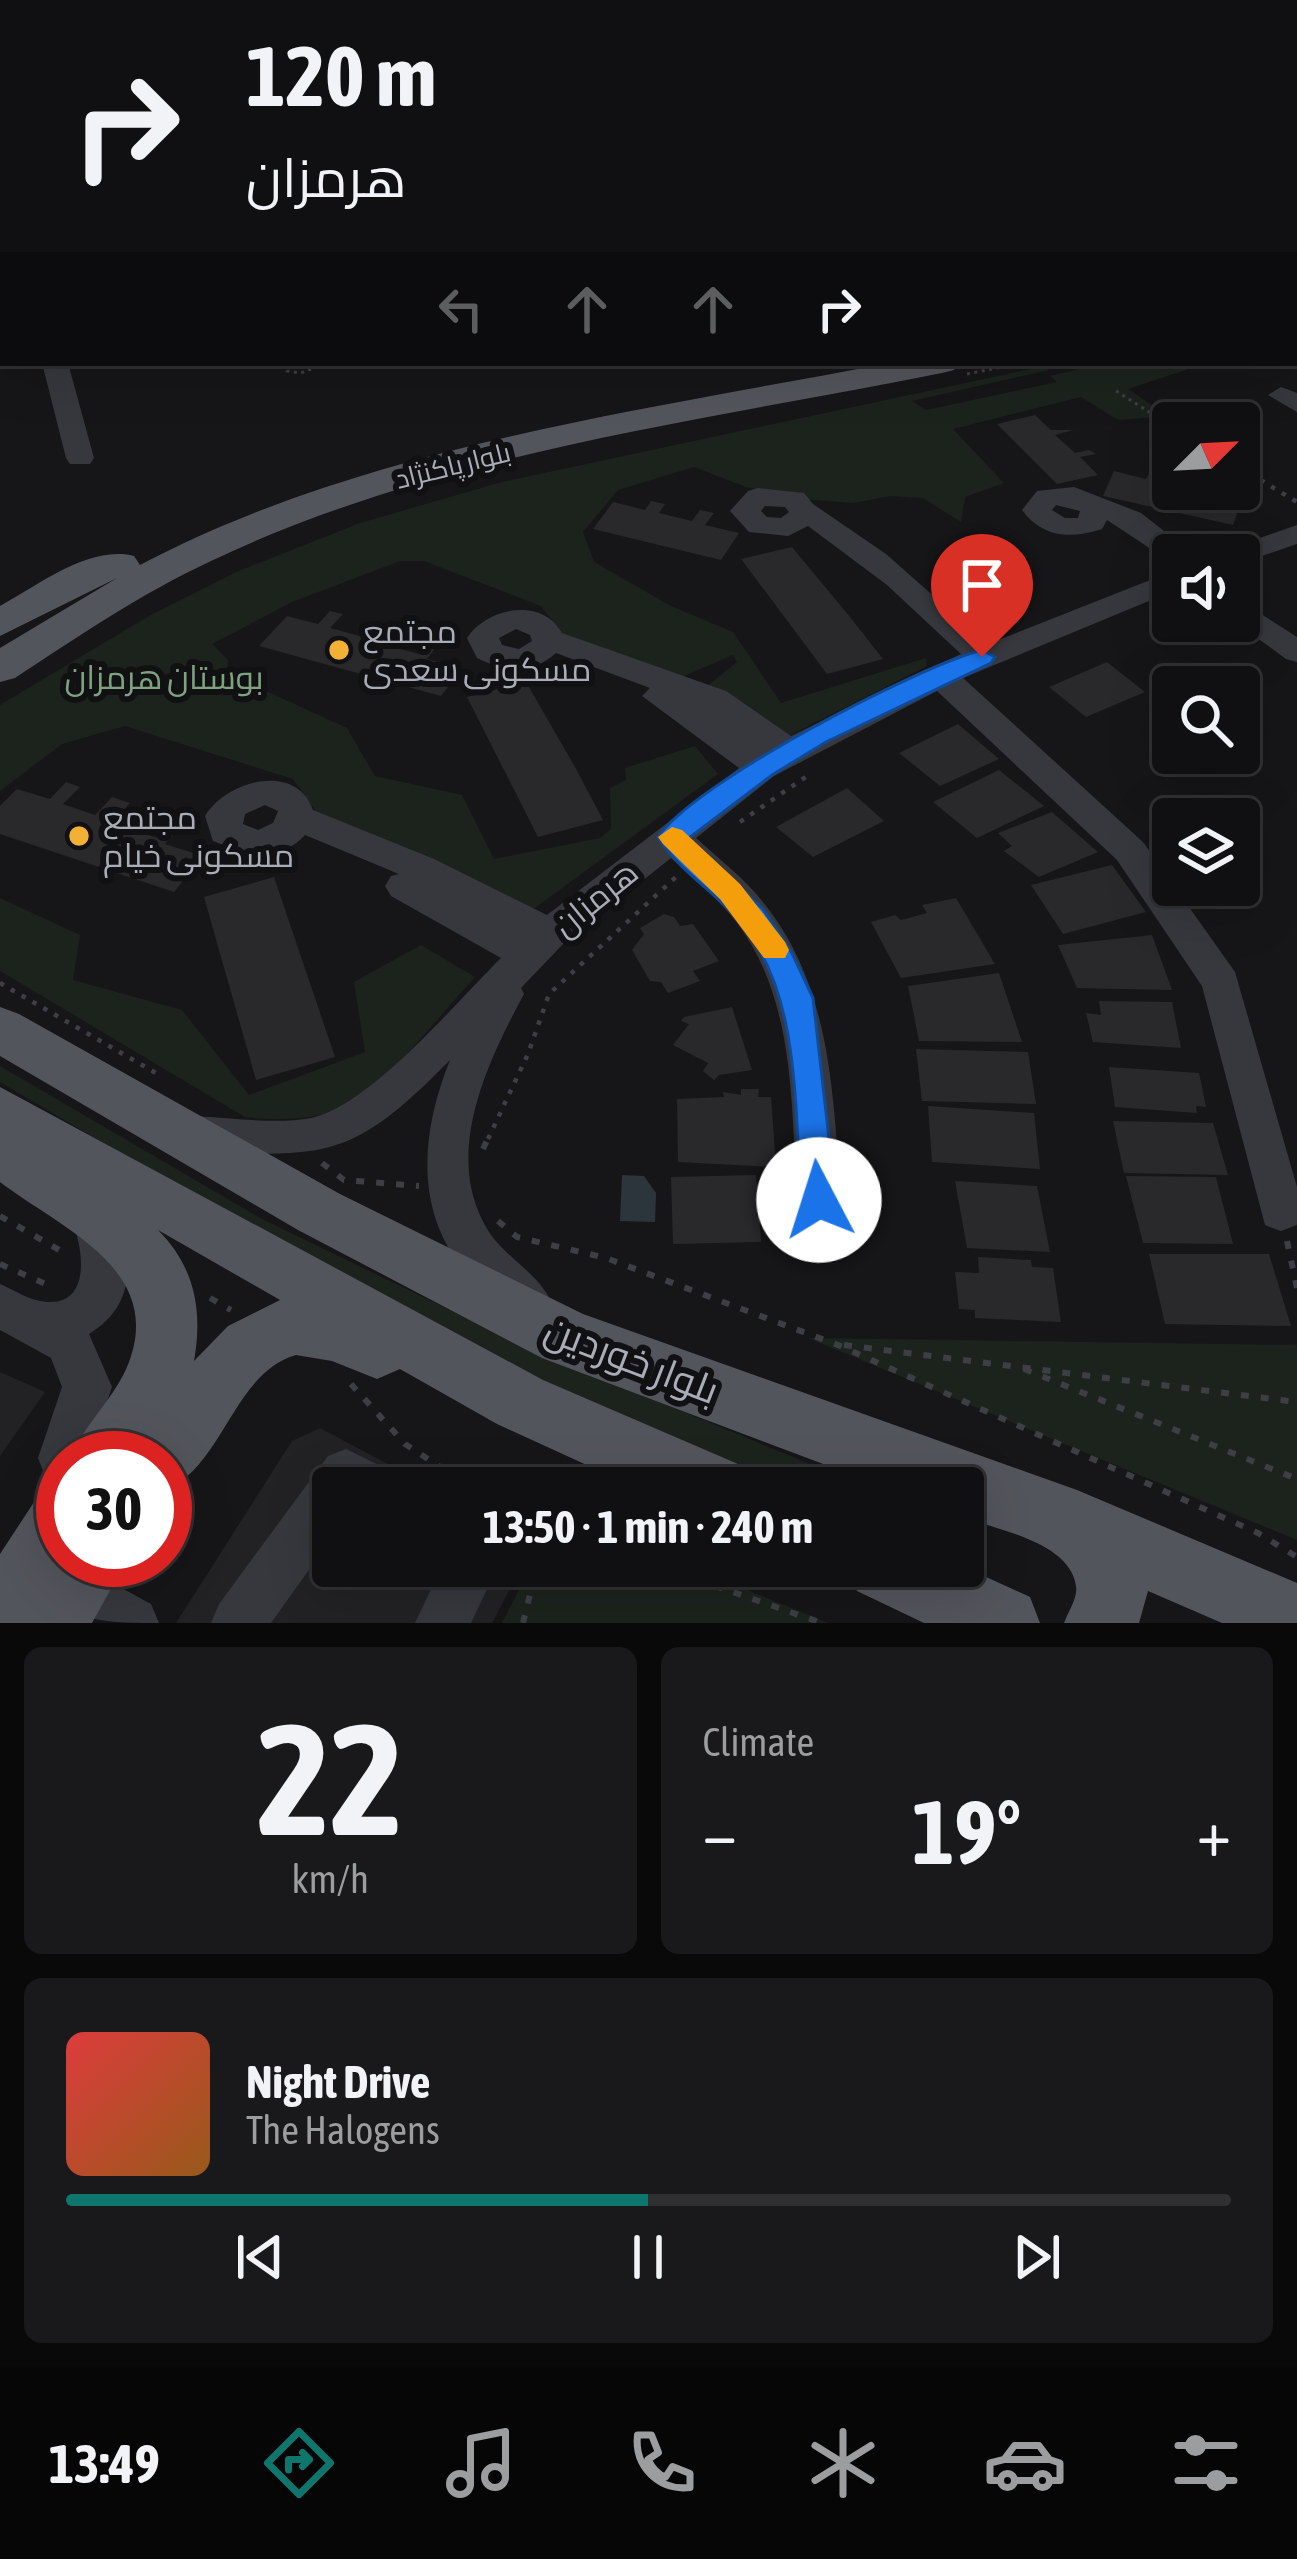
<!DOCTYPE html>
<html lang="en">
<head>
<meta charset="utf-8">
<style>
  :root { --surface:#101012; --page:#19191b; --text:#f1f3f6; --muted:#9c9d9f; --line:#303032; --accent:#0f766e }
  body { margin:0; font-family:"Asap Condensed",Cairo,sans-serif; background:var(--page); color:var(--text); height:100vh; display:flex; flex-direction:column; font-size:45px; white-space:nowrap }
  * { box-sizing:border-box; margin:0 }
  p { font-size:39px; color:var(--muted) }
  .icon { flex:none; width:66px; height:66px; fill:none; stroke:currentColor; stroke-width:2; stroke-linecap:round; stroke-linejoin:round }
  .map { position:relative; height:1623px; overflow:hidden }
  .drawer { display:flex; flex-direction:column; gap:24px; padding:24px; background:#09090a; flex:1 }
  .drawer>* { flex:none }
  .banner { position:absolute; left:0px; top:0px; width:1299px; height:366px; box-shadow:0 12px 48px #0002,0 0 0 3px var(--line); background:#101012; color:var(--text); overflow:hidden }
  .needle { width:78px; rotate:66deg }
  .controls { position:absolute; left:1152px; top:402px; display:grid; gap:24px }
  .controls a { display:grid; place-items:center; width:108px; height:108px; border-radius:12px; background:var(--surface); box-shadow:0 12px 48px #0002,0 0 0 3px var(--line); font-size:60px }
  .speed { position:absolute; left:36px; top:1431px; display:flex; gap:24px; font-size:60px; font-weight:700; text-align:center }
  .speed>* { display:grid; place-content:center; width:156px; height:156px; border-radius:50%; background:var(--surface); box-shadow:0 12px 48px #0002,0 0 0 3px var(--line); line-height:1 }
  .speed .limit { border:18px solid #d22; background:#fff; color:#111 }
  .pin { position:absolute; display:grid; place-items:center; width:102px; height:102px; color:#fff; margin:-123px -51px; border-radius:50% 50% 50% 0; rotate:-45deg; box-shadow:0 0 12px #0007 }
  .pin .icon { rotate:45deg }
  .me { position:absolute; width:132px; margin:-66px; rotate:355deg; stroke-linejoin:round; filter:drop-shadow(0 0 9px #0008) }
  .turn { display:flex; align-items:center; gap:42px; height:252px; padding:0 48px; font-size:54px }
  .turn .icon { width:156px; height:156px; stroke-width:2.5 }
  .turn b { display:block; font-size:84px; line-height:102px }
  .lanes { display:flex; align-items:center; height:114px; padding:0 48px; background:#0003; justify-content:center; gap:60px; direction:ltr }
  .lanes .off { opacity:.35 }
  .big { font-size:90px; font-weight:700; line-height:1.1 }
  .drawer .tile { flex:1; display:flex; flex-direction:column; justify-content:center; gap:18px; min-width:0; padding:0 42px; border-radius:18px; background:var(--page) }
  .drawer .dial { align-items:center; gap:0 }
  .dial b { font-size:156px; line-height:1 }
  .song { display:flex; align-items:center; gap:36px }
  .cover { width:144px; height:144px; border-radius:18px; background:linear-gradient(135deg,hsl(0 70% 55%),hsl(30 70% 35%)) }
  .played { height:12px; border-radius:6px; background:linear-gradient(90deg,var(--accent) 50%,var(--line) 50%) }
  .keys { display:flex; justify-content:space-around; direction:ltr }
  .heat { display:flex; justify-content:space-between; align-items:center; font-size:66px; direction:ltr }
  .drawer .tiles { flex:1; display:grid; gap:24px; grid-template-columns:1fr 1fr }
  .tile:last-child { grid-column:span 2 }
  .trip { position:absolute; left:312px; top:1467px; width:672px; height:120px; border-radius:12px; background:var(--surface); box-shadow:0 12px 48px #0002,0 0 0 3px var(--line); font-weight:700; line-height:120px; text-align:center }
  .dock { display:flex; height:192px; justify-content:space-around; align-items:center; background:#060607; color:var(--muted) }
  .dock .icon { width:84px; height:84px }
  .dock .on { color:var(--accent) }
  .dock b { font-size:54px; color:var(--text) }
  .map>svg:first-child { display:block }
  .built { fill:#222225 }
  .green { fill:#1c231d }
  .water { fill:#2c353c }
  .building { fill:#29292c }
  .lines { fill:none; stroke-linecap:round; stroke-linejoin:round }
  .path-far2 { stroke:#3d3f44; stroke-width:3; stroke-dasharray:3 4.5; stroke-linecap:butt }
  .path-far1 { stroke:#3d3f44; stroke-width:4.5; stroke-dasharray:4.5 8; stroke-linecap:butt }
  .path { stroke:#3d3f44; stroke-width:6; stroke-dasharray:8 12; stroke-linecap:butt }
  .minor { fill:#37383d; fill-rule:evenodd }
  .major { fill:#53555c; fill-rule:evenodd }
  .route { fill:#1a73e8; stroke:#114b97; stroke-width:3 }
  .slow { fill:#f59e0b }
  .poi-dot { fill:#f2b134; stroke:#111113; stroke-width:4.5 }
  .labels { text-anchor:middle; stroke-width:12; stroke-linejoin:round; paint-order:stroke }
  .far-street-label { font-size:27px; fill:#a8adb8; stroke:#111113 }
  .poi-label { font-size:33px; fill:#a8adb8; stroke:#111113; text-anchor:start }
  .park-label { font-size:33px; fill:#7fa381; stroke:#111113 }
  .street-label { font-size:33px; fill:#a8adb8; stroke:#111113 }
  .near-street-label { font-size:39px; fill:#a8adb8; stroke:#111113 }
</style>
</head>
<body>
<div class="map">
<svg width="1297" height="1623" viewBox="0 0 1297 1623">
  <rect width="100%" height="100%" fill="#161618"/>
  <path class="built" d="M0,1372L45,1392L0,1456Z
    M320,1428L433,1488H333V1566H522L492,1623H176L292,1441Z"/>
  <path class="green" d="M1104,363H1207L1128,389L1168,416L1118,420L1081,397L953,429L1004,483L965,497L961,522L923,498L890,496L854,503L799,499L746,487L694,467L618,490L583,532L594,562L671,606L733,632L781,703L926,658L927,666L771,745L699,693L737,662L733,655L670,682L571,645L541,606L424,561H400L292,602L212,644L228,660L227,673L347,728L375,776L462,795L494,859L600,838L611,829L610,788L626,780L625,768L695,746L718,774L502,932L337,841L293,779L125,726L62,744L0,791V705L149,616L236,572L360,523L502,482L1045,366L1049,370L912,401L926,410L1057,382L1050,376Z
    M0,898L80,935L73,980L182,1010L249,1095L365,1052L354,982L421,945L475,977C440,1015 398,1070 356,1100C326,1121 279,1121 245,1117L0,971Z
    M0,1066L262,1219L520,1344L868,1488H778L556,1388L208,1205L0,1082Z
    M808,1338L1297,1345V1540Z
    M531,1566H689L828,1623H502Z"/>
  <path class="water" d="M622,1175L644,1176L656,1193L655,1222L620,1221Z"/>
  <path class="building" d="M1035,415L1051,430H1073L1055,435L1075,453L1089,450L1096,454L1080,457L1098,475L1057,484L997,424Z
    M1151,470L1159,472L1155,481L1173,484V489H1206L1242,499L1233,525L1103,496L1114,471L1146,479Z
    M651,501L665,504L659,513L692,521L700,510L714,513L705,525L739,533L721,560L593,529L613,502L645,510Z
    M792,547L850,617L883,659L827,674L741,559Z
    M330,611L343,614L330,628L360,636L372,622L390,627L377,643L419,654L430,641L439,643L427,659L462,669L441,696L259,646L287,616L318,624Z
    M1107,662L1145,692L1086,717L1049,687Z
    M526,682L575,767L603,820L538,837L467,697Z
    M958,724L999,759L940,786L899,753Z
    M999,770L1044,806L977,838L933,802Z
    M66,782L80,787L63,804L95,815L112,797L130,803L112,823L157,838L172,820L183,823L165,844L203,856L174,892L0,834V806L17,789L50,799Z
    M847,788L884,821L813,857L776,827Z
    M1052,812L1098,852L1039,877L1004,851L1012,846L998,833Z
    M1112,865L1146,912L1063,934L1031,885Z
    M274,877L335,1057L256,1080L204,897Z
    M956,898L995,964L901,978L871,922L895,915L901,920L927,913L922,905Z
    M664,914L674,917L680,926L693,924L719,961L693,971L700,981L668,993L661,982L650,981L632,950L644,934L640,928Z
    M1152,935L1172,990L1077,988L1058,945Z
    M999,973L1022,1042L919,1041L908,986Z
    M1099,1001L1172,1002L1181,1048L1093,1042L1086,1013L1101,1015Z
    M732,1007L752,1070L719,1075L714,1080L703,1071L708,1063L673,1045L689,1024L681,1021L684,1017Z
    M916,1049L1028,1052L1036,1104L922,1101Z
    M1109,1067L1199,1073L1206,1107L1196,1106L1197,1113L1115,1107Z
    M741,1089H759L758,1097H771L776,1167L678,1162L677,1099L724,1097L723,1092L741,1095Z
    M928,1106L1034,1113L1040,1169L932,1162Z
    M1113,1121L1213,1123L1228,1175L1124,1173Z
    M756,1175L761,1242L673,1244L671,1177Z
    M1126,1176L1216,1177L1233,1244L1143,1243Z
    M955,1181L1037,1186L1050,1252L967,1248Z
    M1149,1254H1269L1291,1326L1165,1324Z
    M978,1257L1031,1260L1032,1267L1053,1268L1061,1322L975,1318V1310L959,1309L955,1272L979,1273Z"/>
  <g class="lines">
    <path class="path-far2" d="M223,0L229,3
      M286,363L287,371L301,373L327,363
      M967,374L1021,363
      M1116,391L1173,427"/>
    <path class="path-far1" d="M1239,467L1297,502
      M740,822L810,774
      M0,983L156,1073
      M488,1139L528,1054L549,994L677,876"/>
    <path class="path" d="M483,1149L489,1136
      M322,1163L344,1180L419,1186
      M0,1216L68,1255
      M498,1221L517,1237L606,1258L838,1345L1258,1533L1297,1557
      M1287,1241L1297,1288
      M0,1264L55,1288
      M210,1298L231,1310
      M844,1345L1297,1402
      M1024,1369L1297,1479
      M351,1384L405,1444L472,1488
      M658,1566L822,1623
      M523,1623L537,1566"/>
    <path class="minor" d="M468,0H490L492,3H470Z
      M878,0H898L900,3H880Z
      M1053,0H1074L1076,3H1055Z
      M1227,0H1248L1250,3H1229Z
      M1296,30L1297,31V43L1296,42Z
      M1296,156H1297V168H1296Z
      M3,188V203L0,204V189Z
      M0,225L3,226V242L0,241Z
      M42,363H68L94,458L90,464H70L66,458Z
      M1281,387L1297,393V412L1268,395Z
      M1074,487L1141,513L1195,555H1173V562L1169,561L1107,520L1102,529C1071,539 1043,538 1022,510L1037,491ZM1056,505L1080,511L1078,518H1065L1052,510Z
      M758,488L804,493L813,504L886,554L988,644L1173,571V591L963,678L1143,842L1235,972L1297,1187V1225L1281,1231L1265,1225L1202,986L1117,860L937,691L774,776L696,838C719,859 744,878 763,902C832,987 833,1096 841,1200L835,1214L819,1219L803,1214L797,1200C791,1107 796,1001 737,923C719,899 694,879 671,858L564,943L521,988L524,994C487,1063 441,1157 489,1232C506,1258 537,1272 551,1301L544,1316L527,1322C506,1315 492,1300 476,1284C413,1220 419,1137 450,1060C350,1162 327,1156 190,1152L175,1147L168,1134L175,1121L190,1116C227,1117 274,1125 311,1118C371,1105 455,1003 501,958L391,896L385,886L391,876L399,874L305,835C278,864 246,853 213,841L205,816C226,781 296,761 313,810L434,859L547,915L739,768L642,696L650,688L556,653C533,674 504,672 477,658L467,638C486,608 542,596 562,633L726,691L791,736L961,654L887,585L808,526L788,536L749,532L730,511L748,491ZM765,506L785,507L789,512L781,518L767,517L761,511ZM516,629L530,635L532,641L519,649L502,645L499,638ZM265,805L278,811L273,823L258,830L243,824L245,814Z
      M1297,525V544L1239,564V555H1224L1228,549Z
      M1239,600L1297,637V662L1286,659L1234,621H1239Z
      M94,1200L110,1206C134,1252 139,1304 89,1334L112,1387L88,1458H63V1483L45,1476L38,1458L62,1387L51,1358L0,1330V1284C12,1289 24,1297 36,1300C91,1314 86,1252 71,1220L78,1206Z
      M346,1449L389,1470L397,1488H333V1536L271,1623H211L219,1604L328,1456Z
      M72,1561L151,1604L159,1623C116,1623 64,1623 45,1588L53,1569Z
      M442,1566H498L471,1623H415Z"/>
    <path class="major" d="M74,0H109L72,3Z
      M119,0H156L117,3Z
      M0,16L3,17V32H0Z
      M1297,280V300L1296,301V281Z
      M889,363H959L954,370L942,373C698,422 437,453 211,561C142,593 79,636 15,678L0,682V648L117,578L0,636V606C39,585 89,545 134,556L140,565C365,446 642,411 889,363Z
      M0,1007L19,1014L340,1194L583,1314L1077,1490L1297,1583V1623H1222L1148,1591L1139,1623H1064C1068,1612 1078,1598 1076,1586C1070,1542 997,1530 963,1517V1488H887L542,1358L298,1230L0,1056Z
      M0,1087L543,1380L738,1464L748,1488H637L497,1424L400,1369L377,1379L332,1361L296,1355C233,1373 223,1467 165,1490V1458H70C85,1423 116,1397 129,1362C164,1268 60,1228 0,1182ZM158,1230L280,1300L228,1326L194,1361C203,1311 195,1267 158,1230Z
      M63,1486V1560H127L92,1623H0V1554L38,1496Z
      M847,1566H962L1030,1597L1040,1623H924L857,1591Z"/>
  </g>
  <path class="route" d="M982,650L995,657L991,663L826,742L772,775L689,838L763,909L792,953L813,998L836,1200L831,1210L819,1215L807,1210L802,1200C793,1109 802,998 742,924C717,893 679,871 658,837C694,783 916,667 982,650Z"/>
  <path class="slow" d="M672,827L682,830L740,884L785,942L789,950L785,958H764L720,899L663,844L658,837Z"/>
  <g class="poi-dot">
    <circle cx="339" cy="650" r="12"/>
    <circle cx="79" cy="836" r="12"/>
  </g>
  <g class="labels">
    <g class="far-street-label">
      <text transform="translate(453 466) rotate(-14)" y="9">بلوار پاکنژاد</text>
    </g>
    <g class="poi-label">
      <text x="363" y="643">مجتمع<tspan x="363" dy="38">مسکونی سعدی</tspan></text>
      <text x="103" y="829">مجتمع<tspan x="103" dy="38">مسکونی خیام</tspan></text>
    </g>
    <g class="park-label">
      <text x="164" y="689">بوستان هرمزان</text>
    </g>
    <g class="street-label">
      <text transform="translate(595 898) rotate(-39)" y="12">هرمزان</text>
    </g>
    <g class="near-street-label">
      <text transform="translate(632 1359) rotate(21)" y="14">بلوار خوردین</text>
    </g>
  </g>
</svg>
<div class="controls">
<a><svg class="needle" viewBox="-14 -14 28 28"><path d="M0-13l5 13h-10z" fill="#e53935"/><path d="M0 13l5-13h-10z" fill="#9c9d9f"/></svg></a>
<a><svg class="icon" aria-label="sound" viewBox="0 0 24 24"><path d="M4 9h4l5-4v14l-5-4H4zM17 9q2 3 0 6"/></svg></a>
<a><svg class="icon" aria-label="search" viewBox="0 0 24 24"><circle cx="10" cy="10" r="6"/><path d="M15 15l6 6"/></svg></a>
<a><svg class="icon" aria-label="layers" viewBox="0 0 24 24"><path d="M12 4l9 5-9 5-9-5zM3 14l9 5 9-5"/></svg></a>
</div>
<div class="speed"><div class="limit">30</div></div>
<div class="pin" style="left:982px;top:657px;background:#d93025"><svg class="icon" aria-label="arrive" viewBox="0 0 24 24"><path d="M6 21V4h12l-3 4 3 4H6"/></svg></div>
<svg class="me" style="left:819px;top:1200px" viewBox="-20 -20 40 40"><circle r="19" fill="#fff"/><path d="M0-13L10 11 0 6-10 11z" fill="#1a73e8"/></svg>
<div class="trip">13:50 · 1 min · 240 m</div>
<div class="banner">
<div class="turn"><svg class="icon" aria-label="right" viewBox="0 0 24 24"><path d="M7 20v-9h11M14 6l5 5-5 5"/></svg><div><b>120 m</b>هرمزان</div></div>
<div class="lanes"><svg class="icon off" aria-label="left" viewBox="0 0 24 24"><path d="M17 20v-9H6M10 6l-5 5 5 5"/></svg><svg class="icon off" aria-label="ahead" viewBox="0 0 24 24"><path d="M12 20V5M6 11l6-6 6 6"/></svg><svg class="icon off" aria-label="ahead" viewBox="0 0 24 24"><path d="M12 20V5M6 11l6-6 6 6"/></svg><svg class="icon" aria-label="right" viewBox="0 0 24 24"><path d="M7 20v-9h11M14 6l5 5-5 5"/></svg></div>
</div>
</div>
<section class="drawer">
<div class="tiles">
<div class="tile dial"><b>22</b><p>km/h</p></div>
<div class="tile"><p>Climate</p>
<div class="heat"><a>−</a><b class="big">19°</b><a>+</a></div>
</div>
<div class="tile">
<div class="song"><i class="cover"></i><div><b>Night Drive</b><p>The Halogens</p></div></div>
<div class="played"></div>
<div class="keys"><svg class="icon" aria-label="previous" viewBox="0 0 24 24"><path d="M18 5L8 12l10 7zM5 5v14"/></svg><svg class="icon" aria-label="pause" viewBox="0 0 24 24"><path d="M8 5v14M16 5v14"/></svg><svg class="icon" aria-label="next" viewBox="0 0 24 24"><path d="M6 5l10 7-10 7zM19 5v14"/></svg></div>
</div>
</div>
</section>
<nav class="dock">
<b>13:49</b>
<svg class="icon on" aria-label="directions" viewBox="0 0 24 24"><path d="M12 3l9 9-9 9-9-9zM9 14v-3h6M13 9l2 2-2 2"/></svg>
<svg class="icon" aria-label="music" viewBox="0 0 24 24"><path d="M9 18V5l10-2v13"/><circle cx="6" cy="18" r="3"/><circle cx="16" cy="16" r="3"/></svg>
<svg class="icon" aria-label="phone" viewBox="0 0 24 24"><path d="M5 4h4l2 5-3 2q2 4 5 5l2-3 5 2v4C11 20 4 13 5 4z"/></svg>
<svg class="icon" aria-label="climate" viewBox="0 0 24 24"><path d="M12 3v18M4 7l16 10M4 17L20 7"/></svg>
<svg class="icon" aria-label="car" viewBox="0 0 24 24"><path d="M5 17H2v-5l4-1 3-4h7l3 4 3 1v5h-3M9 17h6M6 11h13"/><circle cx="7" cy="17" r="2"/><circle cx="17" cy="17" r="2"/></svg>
<svg class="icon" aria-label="filters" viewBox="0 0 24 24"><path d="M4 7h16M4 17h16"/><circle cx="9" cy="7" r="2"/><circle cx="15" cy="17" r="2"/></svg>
</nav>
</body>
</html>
